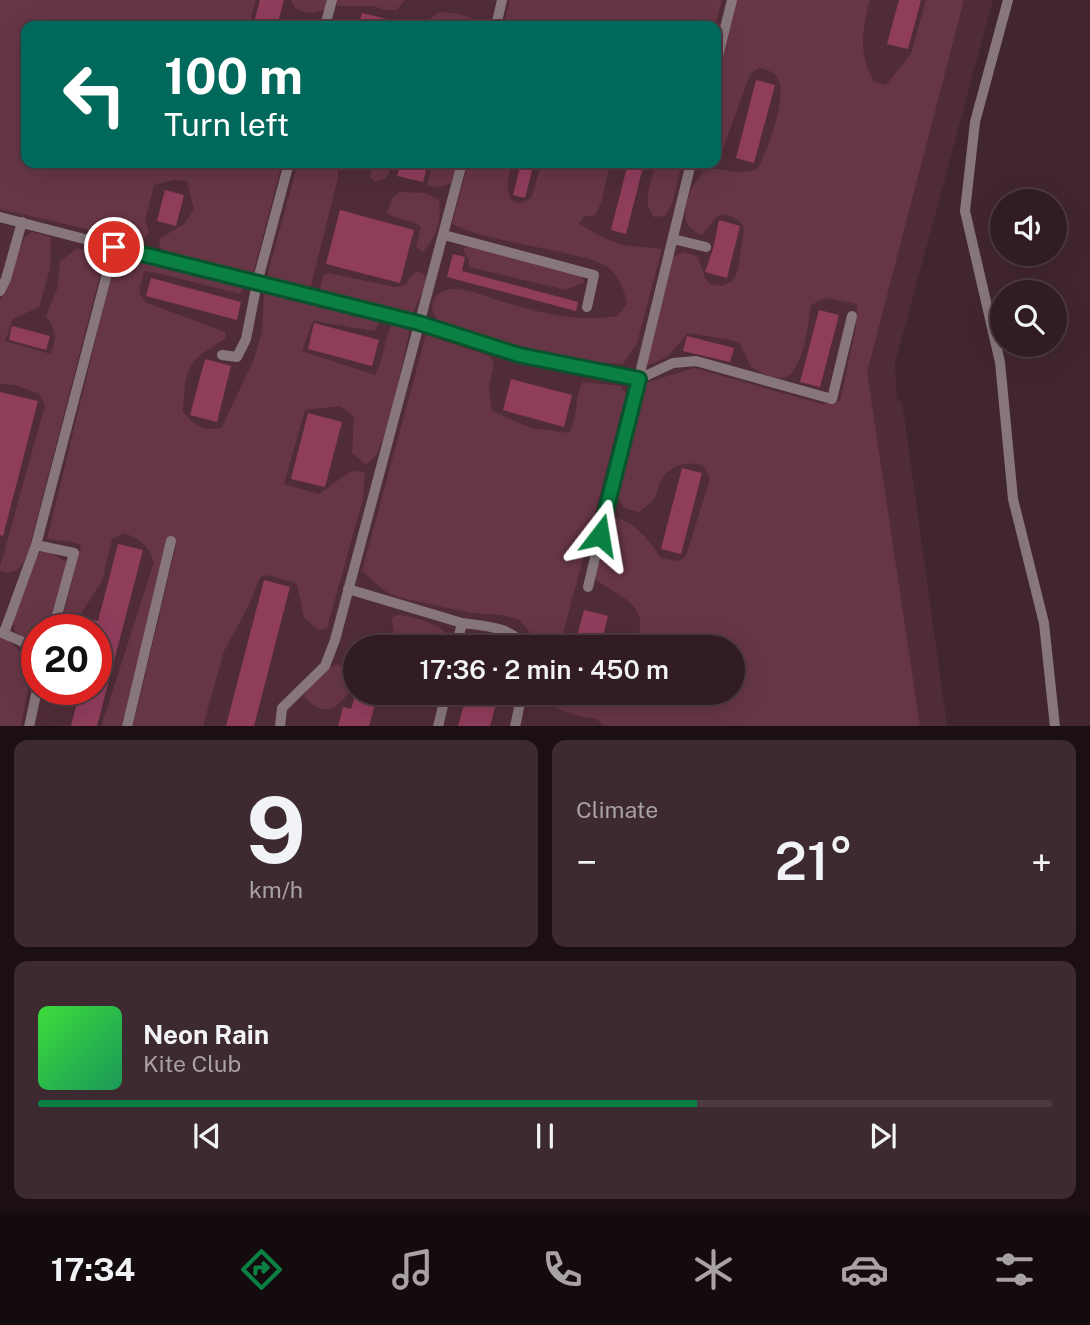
<!DOCTYPE html>
<html lang="en">
<head>
<meta charset="utf-8">
<style>
  :root { --surface:#321c23; --page:#3d2930; --text:#f1f3f6; --muted:#a8a1a6; --line:#4d3a41; --accent:#0b8043 }
  body { margin:0; font-family:"Public Sans",sans-serif; background:var(--page); color:var(--text); height:100vh; display:flex; flex-direction:column; font-size:26px; white-space:nowrap }
  * { box-sizing:border-box; margin:0 }
  p { font-size:23px; color:var(--muted) }
  .icon { flex:none; width:38px; height:38px; fill:none; stroke:currentColor; stroke-width:2; stroke-linecap:round; stroke-linejoin:round }
  .map { position:relative; height:726px; overflow:hidden }
  .panel { display:flex; flex-direction:column; gap:14px; padding:14px; background:#1c0f13; flex:1 }
  .panel>* { flex:none }
  .guide { position:absolute; left:21px; top:21px; width:700px; height:147px; border-radius:14px; box-shadow:0 7px 28px #0002,0 0 0 2px var(--line); background:#00695c; color:#fff; overflow:hidden }
  .controls { position:absolute; left:990px; top:189px; display:grid; gap:14px }
  .controls a { display:grid; place-items:center; width:77px; height:77px; border-radius:50%; background:var(--surface); box-shadow:0 7px 28px #0002,0 0 0 2px var(--line); font-size:35px }
  .speed { position:absolute; left:21px; top:614px; display:flex; gap:14px; font-size:35px; font-weight:700; text-align:center }
  .speed>* { display:grid; place-content:center; width:91px; height:91px; border-radius:50%; background:var(--surface); box-shadow:0 7px 28px #0002,0 0 0 2px var(--line); line-height:1 }
  .speed .limit { border:10px solid #d22; background:#fff; color:#111 }
  .pin { position:absolute; display:grid; place-items:center; width:60px; height:60px; color:#fff; margin:-30px; border:4px solid #fff; border-radius:50%; box-shadow:0 2px 7px #0007 }
  .me { position:absolute; width:77px; margin:-38px; rotate:14deg; stroke-linejoin:round; filter:drop-shadow(0 0 5px #0008) }
  .turn { display:flex; align-items:center; gap:24px; height:147px; padding:0 28px; font-size:32px }
  .turn .icon { width:91px; height:91px; stroke-width:2.5 }
  .turn b { display:block; font-size:49px; line-height:60px }
  .big { font-size:52px; font-weight:600; line-height:1.1 }
  .panel .widget { flex:1; display:flex; flex-direction:column; justify-content:center; gap:10px; min-width:0; padding:0 24px; border-radius:14px; background:var(--page) }
  .panel .dial { align-items:center; gap:0 }
  .dial b { font-size:91px; line-height:1 }
  .song { display:flex; align-items:center; gap:21px }
  .cover { width:84px; height:84px; border-radius:10px; background:linear-gradient(135deg,hsl(120 70% 55%),hsl(150 70% 35%)) }
  .played { height:7px; border-radius:4px; background:linear-gradient(90deg,var(--accent) 65%,var(--line) 65%) }
  .keys { display:flex; justify-content:space-around; direction:ltr }
  .heat { display:flex; justify-content:space-between; align-items:center; font-size:38px; direction:ltr }
  .panel .tiles { flex:1; display:grid; gap:14px; grid-template-columns:1fr 1fr }
  .widget:last-child { grid-column:span 2 }
  .trip { position:absolute; left:343px; top:635px; width:402px; height:70px; border-radius:35px; background:var(--surface); box-shadow:0 7px 28px #0002,0 0 0 2px var(--line); font-weight:600; line-height:70px; text-align:center }
  .menu { display:flex; height:112px; justify-content:space-around; align-items:center; background:#140b0e; color:var(--muted) }
  .menu .icon { width:49px; height:49px }
  .menu .selected { color:var(--accent) }
  .menu b { font-size:32px; color:var(--text) }
  .map>svg:first-child { display:block }
  .built { fill:#502c38; fill-rule:evenodd }
  .green { fill:#673646 }
  .building { fill:#903d5c }
  .lines { fill:none; stroke-linecap:round; stroke-linejoin:round }
  .minor { stroke:#87777c; stroke-width:10 }
  .route-casing { stroke:#07532c; stroke-width:18 }
  .route { stroke:#0b8043; stroke-width:12 }
</style>
</head>
<body>
<div class="map">
<svg width="1090" height="727" viewBox="0 0 1090 727">
  <rect width="100%" height="100%" fill="#42262f"/>
  <path class="built" d="M0,0H993L895,363L897,400L902,401L947,726H0ZM26,26H716V163H26ZM37,630H96V690H37ZM355,648H733V693H355Z"/>
  <path class="green" d="M0,0H256L249,26H26V163H282L253,274L169,255L160,247L159,239L184,224L194,209L187,181L174,180L154,185L145,220L149,233L142,242L0,209Z
    M291,0H327L325,10L309,13L296,9Z
    M336,0H405L397,10H385L373,6H337Z
    M510,0H722L715,26H576L563,21L549,26H503Z
    M736,0H870C862,30 858,54 874,82L886,85L911,54L926,0H964L867,372L920,726H604L597,719C575,716 561,713 544,698V693H733V648L634,647C654,605 623,600 595,579L611,518C633,518 650,542 661,558L678,561L686,556L710,479L705,467C689,459 670,465 661,480C658,485 658,492 655,497C652,503 645,507 639,512L624,508L617,496L640,392L648,382L694,368L822,404L840,401L856,327L857,304L825,298L811,305C808,322 804,376 782,378C771,379 760,372 751,367L740,344L731,340L688,333L667,357L644,367L673,257L684,252L698,257L705,278L710,284L722,286L733,281L738,270L744,229C741,218 732,216 722,214L716,217L702,235C695,232 689,229 686,221C682,209 694,176 706,171C718,166 727,172 739,172C745,172 751,171 756,170C767,155 788,95 778,79C774,71 767,70 759,68L750,74L723,149L716,153V83Z
    M440,12L460,14L475,20L478,26L433,24L429,19Z
    M298,163H335L338,167V178L310,289L276,281L269,277L268,272Z
    M373,163H394L386,178L376,182L370,178Z
    M433,163H457L451,183L440,187L427,186Z
    M468,163H512C509,177 503,191 514,202L521,203L531,198L542,163H610L602,201L595,215L583,217L579,224L606,239L623,245L662,249L637,343L623,364L581,361L443,326C423,309 432,288 458,289C472,290 487,297 500,301C539,312 576,323 617,316L627,304C625,290 618,274 606,266C595,259 577,256 564,253C527,244 487,240 452,224Z
    M657,163H682L672,204L665,216L654,217C641,202 651,180 657,163Z
    M400,192L426,193L439,200C442,220 436,237 423,252L416,247L421,227C411,218 397,221 387,213L393,197Z
    M32,232L51,237L50,269L39,307L13,319L5,341L51,354C56,337 57,332 46,316L57,289L60,261L78,248L89,251L102,267L28,553C23,566 15,576 0,571V567L45,405L39,394L15,385L0,384V300L9,284L16,257L25,237Z
    M469,246L581,275L584,282L566,290L469,267V260L464,252V248Z
    M138,259L245,285L240,294L157,273L144,271L139,292L145,302L225,332V339C186,362 186,367 183,412C194,425 204,433 222,427L254,359L262,332L264,292L379,322L375,331L313,321L302,351L375,375C384,359 384,340 392,323L410,329L389,422L377,454L366,465L352,453L354,416L340,406L305,410L284,484L319,494L351,471L365,472L363,499L327,628L318,630L304,618L297,583L266,575L260,577L249,605L224,651L203,726H133L176,546L175,540L124,726L101,727L154,562C148,545 141,540 124,533L112,539L102,581L73,626L64,628V613L81,545L73,542L47,539L111,277L122,266Z
    M417,271L424,274L426,283L412,315L405,316L326,295L320,288L323,275L329,273L395,287L406,285L410,277Z
    M426,335L490,356L494,364L489,386L492,411L531,428L569,433C579,415 574,395 583,382L621,386L626,394L562,638L563,647H537L532,635L520,620L504,615L471,613L397,597L385,591L362,571Z
    M44,550L67,562L49,630H37V643L22,637L14,630L13,619L38,554Z
    M398,615C417,618 443,623 452,641L450,647H395L392,618Z
    M0,638L9,641L33,663L21,726L0,727Z
    M338,664L352,676V689C337,709 323,719 304,696C310,682 325,669 338,664Z"/>
  <path class="building" d="M260,0H284L277,26H253Z
    M899,0H921L908,49L887,44Z
    M362,13L404,23L403,26H358Z
    M756,80L775,85L754,163L736,158Z
    M401,163H428L423,182L397,176Z
    M521,163H534L525,198L513,195Z
    M628,163H644L626,234L611,230Z
    M165,190L184,195L176,226L157,221Z
    M340,210L414,230L400,283L326,264Z
    M719,220L740,226L727,278L705,272L713,249Z
    M453,254L465,257L462,271L578,302L576,311L447,277Z
    M151,278L241,302L237,320L146,296Z
    M819,310L839,315L820,387L800,382Z
    M314,323L379,340L372,366L308,349Z
    M12,326L50,336L46,350L9,340Z
    M687,336L734,348L730,362L683,351Z
    M205,359L231,366L217,422L190,415Z
    M511,379L572,395L564,427L503,410Z
    M0,392L38,401L3,536L0,535Z
    M308,413L342,422L325,487L291,479Z
    M682,468L702,473L681,554L661,549Z
    M118,544L143,550L97,726H71L80,690H96V630H80L84,617L98,621Z
    M264,580L290,587L254,726H226Z
    M584,610L608,616L600,648H574Z
    M482,635L509,643L515,648H478Z
    M356,693H378L369,726H338L343,707L351,709Z
    M467,693H499L490,726H458Z"/>
  <g class="lines">
    <path class="minor" d="M1008,0L975,122L965,211L1000,362L1013,499L1044,623L1055,727
      M325,26L332,0
      M496,26L502,0
      M716,64L732,0
      M0,217L188,266L419,323L519,355L639,379L673,363L696,361L832,399L852,316
      M444,235L594,275L587,307
      M673,239L706,247
      M0,291L6,279L22,222
      M222,355L237,357L246,339L257,283L289,163
      M36,545L74,553L53,630
      M588,587L691,163
      M348,589L462,623L456,648
      M462,623C484,626 512,626 525,648
      M0,632L37,648
      M4,633L36,545L114,247
      M29,727L37,690
      M127,727L171,541
      M280,727L282,708L325,666L335,640L462,163
      M438,727L446,693
      M515,727L522,693"/>
  </g>
  <g class="lines">
    <g class="route-casing">
      <path id="route" d="M114,247L419,323L519,355L639,379L600,535"/>
    </g>
    <use href="#route" class="route"/>
  </g>
</svg>
<div class="controls">
<a><svg class="icon" aria-label="sound" viewBox="0 0 24 24"><path d="M4 9h4l5-4v14l-5-4H4zM17 9q2 3 0 6"/></svg></a>
<a><svg class="icon" aria-label="search" viewBox="0 0 24 24"><circle cx="10" cy="10" r="6"/><path d="M15 15l6 6"/></svg></a>
</div>
<div class="speed"><div class="limit">20</div></div>
<div class="pin" style="left:114px;top:247px;background:#d93025"><svg class="icon" aria-label="arrive" viewBox="0 0 24 24"><path d="M6 21V4h12l-3 4 3 4H6"/></svg></div>
<svg class="me" style="left:600px;top:535px" viewBox="-20 -20 40 40"><path d="M0-17L14 15 0 8-14 15z" fill="#0b8043" stroke="#fff" stroke-width="4"/></svg>
<div class="trip">17:36 · 2 min · 450 m</div>
<div class="guide">
<div class="turn"><svg class="icon" aria-label="left" viewBox="0 0 24 24"><path d="M17 20v-9H6M10 6l-5 5 5 5"/></svg><div><b>100 m</b>Turn left</div></div>
</div>
</div>
<section class="panel">
<div class="tiles">
<div class="widget dial"><b>9</b><p>km/h</p></div>
<div class="widget"><p>Climate</p>
<div class="heat"><a>−</a><b class="big">21°</b><a>+</a></div>
</div>
<div class="widget">
<div class="song"><i class="cover"></i><div><b>Neon Rain</b><p>Kite Club</p></div></div>
<div class="played"></div>
<div class="keys"><svg class="icon" aria-label="previous" viewBox="0 0 24 24"><path d="M18 5L8 12l10 7zM5 5v14"/></svg><svg class="icon" aria-label="pause" viewBox="0 0 24 24"><path d="M8 5v14M16 5v14"/></svg><svg class="icon" aria-label="next" viewBox="0 0 24 24"><path d="M6 5l10 7-10 7zM19 5v14"/></svg></div>
</div>
</div>
</section>
<nav class="menu">
<b>17:34</b>
<svg class="icon selected" aria-label="directions" viewBox="0 0 24 24"><path d="M12 3l9 9-9 9-9-9zM9 14v-3h6M13 9l2 2-2 2"/></svg>
<svg class="icon" aria-label="music" viewBox="0 0 24 24"><path d="M9 18V5l10-2v13"/><circle cx="6" cy="18" r="3"/><circle cx="16" cy="16" r="3"/></svg>
<svg class="icon" aria-label="phone" viewBox="0 0 24 24"><path d="M5 4h4l2 5-3 2q2 4 5 5l2-3 5 2v4C11 20 4 13 5 4z"/></svg>
<svg class="icon" aria-label="climate" viewBox="0 0 24 24"><path d="M12 3v18M4 7l16 10M4 17L20 7"/></svg>
<svg class="icon" aria-label="car" viewBox="0 0 24 24"><path d="M5 17H2v-5l4-1 3-4h7l3 4 3 1v5h-3M9 17h6M6 11h13"/><circle cx="7" cy="17" r="2"/><circle cx="17" cy="17" r="2"/></svg>
<svg class="icon" aria-label="filters" viewBox="0 0 24 24"><path d="M4 7h16M4 17h16"/><circle cx="9" cy="7" r="2"/><circle cx="15" cy="17" r="2"/></svg>
</nav>
</body>
</html>
